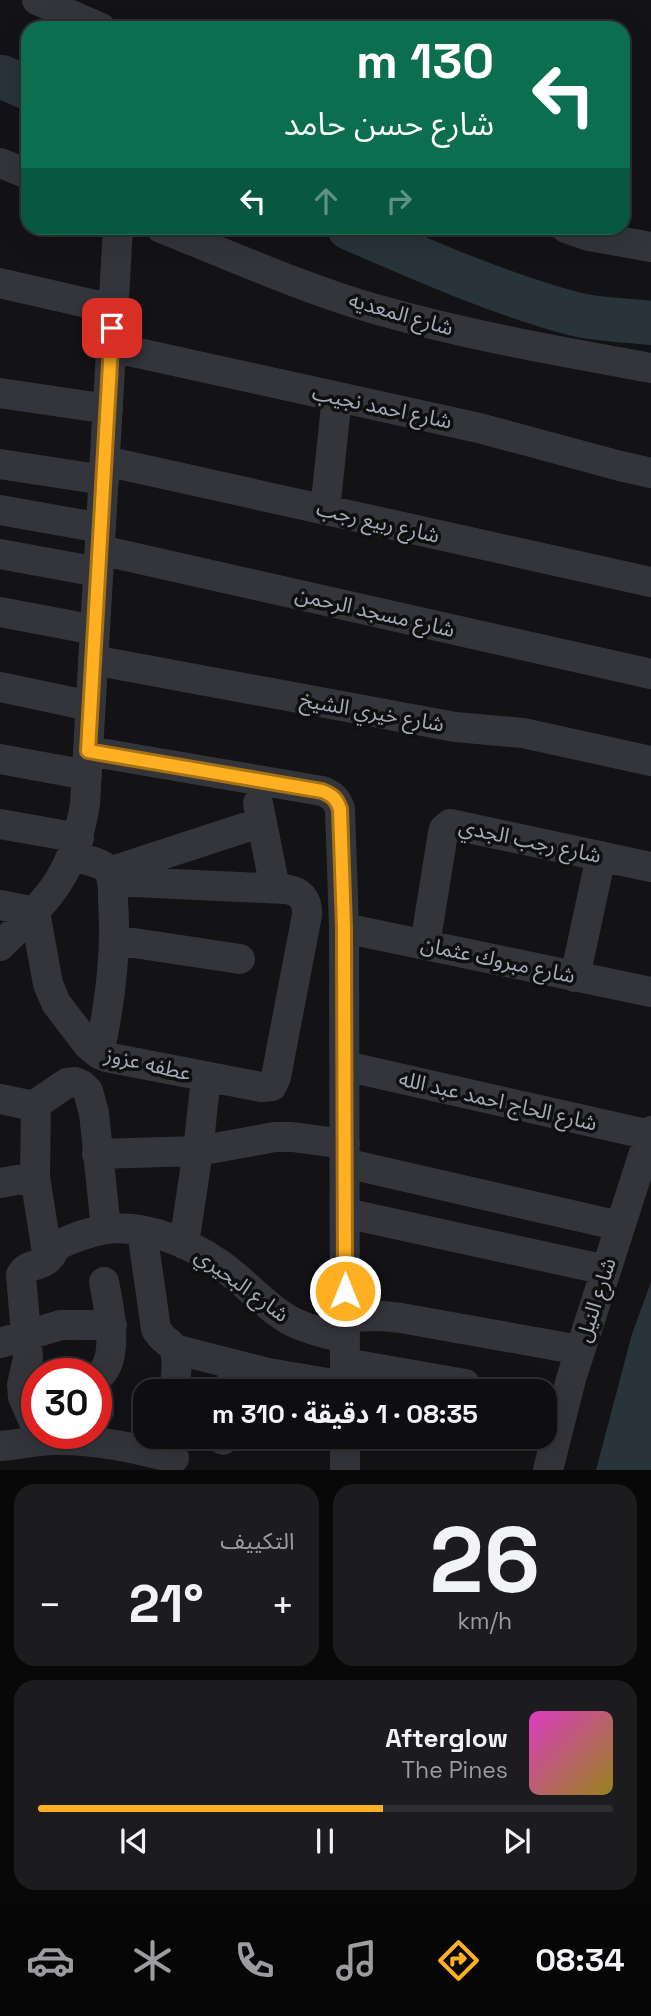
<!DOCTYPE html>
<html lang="ar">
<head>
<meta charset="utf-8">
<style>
  :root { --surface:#0e0e10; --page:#1c1c1e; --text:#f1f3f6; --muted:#9b9c9f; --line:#2e2e30; --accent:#ffb022 }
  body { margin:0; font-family:"Space Grotesk","Noto Sans Arabic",sans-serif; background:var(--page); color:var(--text); direction:rtl; height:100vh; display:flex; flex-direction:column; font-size:26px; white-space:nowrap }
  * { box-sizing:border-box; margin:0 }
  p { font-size:23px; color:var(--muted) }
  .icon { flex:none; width:38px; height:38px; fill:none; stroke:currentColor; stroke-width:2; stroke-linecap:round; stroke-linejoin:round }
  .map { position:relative; height:1470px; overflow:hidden; direction:ltr }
  .side { display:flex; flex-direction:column; gap:14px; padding:14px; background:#080809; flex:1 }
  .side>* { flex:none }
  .hud { position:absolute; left:21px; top:21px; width:609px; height:214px; border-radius:21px; box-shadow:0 7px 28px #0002,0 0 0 2px var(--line); direction:rtl; background:#0b6e4f; color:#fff; overflow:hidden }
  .speed { position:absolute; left:21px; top:1358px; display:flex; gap:14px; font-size:35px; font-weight:700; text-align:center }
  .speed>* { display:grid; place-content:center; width:91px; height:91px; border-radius:50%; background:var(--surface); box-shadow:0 7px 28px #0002,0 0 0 2px var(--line); line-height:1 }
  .speed .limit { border:10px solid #d22; background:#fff; color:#111 }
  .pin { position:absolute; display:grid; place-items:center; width:60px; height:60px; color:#fff; margin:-30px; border-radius:14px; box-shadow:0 4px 10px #0006 }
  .me { position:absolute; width:77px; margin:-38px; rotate:0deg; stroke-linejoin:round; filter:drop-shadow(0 0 5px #0008) }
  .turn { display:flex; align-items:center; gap:24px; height:147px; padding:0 21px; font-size:32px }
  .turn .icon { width:91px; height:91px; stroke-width:2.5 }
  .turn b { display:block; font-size:49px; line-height:60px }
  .lanes { display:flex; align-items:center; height:66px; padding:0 21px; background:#0003; justify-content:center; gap:35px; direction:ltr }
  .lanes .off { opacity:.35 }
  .big { font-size:52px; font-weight:700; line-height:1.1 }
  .side .card { flex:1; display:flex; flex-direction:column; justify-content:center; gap:10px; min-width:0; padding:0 24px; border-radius:21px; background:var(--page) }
  .side .dial { align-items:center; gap:0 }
  .dial b { font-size:91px; line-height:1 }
  .song { display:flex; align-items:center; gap:21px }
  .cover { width:84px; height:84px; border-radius:10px; background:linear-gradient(135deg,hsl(310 70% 55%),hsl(50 70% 35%)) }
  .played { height:7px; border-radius:4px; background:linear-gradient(90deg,var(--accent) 60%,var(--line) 60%) }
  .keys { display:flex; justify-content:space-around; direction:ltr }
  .heat { display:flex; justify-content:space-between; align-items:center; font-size:38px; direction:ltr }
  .side .tiles { flex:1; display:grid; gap:14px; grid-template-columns:1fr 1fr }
  .card:last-child { grid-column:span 2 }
  .trip { position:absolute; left:133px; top:1379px; width:424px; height:70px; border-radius:21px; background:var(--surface); box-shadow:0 7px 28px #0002,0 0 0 2px var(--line); font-weight:700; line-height:70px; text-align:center; direction:rtl }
  .tabs { display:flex; height:112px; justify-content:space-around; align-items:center; background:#060606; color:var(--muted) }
  .tabs .icon { width:49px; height:49px }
  .tabs .current { color:var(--accent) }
  .tabs b { font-size:32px; color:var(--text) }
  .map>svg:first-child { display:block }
  .water { fill:#29333a }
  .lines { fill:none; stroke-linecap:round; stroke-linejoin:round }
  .river { stroke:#29333a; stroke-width:44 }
  .minor { stroke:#34353b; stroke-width:30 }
  .route-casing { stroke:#a67216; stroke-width:18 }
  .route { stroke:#ffb022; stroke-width:12 }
  .labels { text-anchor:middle; stroke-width:7; stroke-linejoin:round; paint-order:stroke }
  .street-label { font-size:21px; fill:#a4aab7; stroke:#0f0f10 }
</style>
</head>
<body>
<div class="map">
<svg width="651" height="1470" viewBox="0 0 651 1470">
  <rect width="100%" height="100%" fill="#131316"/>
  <path class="water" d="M651,1282V1470H596L632,1334Z"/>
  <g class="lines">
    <path class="river" d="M2,77L28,88
      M349,228C421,259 494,292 571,313C595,320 626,320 651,323"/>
    <path class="minor" d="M37,0L101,28
      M0,163L28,174
      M161,228C232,256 302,288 375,309C466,335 558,351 651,368
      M566,228L589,236L651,247
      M0,283L113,309
      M111,347L479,428L620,466L651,473
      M0,393L108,409
      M105,461L651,582
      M0,464L104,480
      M0,510L101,528
      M325,510L337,397
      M100,550L651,674
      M0,554L98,572
      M0,612L95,630
      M93,660L455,727L523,733L651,761
      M0,687L90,706
      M88,751L322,791C332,795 336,798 340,809L344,928L345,1391
      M0,759L87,775
      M258,803L275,888
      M0,824L79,838
      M72,857C84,860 100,861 108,870C114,879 113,892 113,902C117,954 110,1004 99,1054
      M109,872L262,822
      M0,905L35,912L48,984L56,1003L88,1045L99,1054L106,1057L261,1087L272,1086L276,1077L307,915C308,899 300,891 285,889L112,881
      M344,928L651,992
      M114,940L240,959
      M425,945L443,833L444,829L450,824L651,867
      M0,946C50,897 73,877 85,804L118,228
      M575,977L601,856
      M345,1066L650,1135
      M0,1099L29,1105L36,1104L67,1083L75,1082L82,1085L88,1091L94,1113L106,1229
      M36,1104L35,1177L48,1259
      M97,1154L198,1151L275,1137H292L345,1144
      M345,1163L620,1226
      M0,1183L35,1177
      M345,1213L606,1270
      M142,1231L156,1329C160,1337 166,1340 172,1346C180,1356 175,1379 175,1391
      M184,1244L198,1151L206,1077
      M345,1317L383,1316L401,1318L580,1350
      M0,1343L61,1325H112
      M174,1349L268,1373L345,1386
      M345,1363L465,1384
      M96,1378C121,1363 109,1306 104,1282
      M230,1391L235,1365
      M96,1395L99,1411L96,1416
      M37,1429L23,1397L22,1385L28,1358L21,1275C27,1264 36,1267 45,1261C52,1258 53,1248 60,1244C75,1237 90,1232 106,1229C151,1224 201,1247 235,1276C253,1291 268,1308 289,1320C306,1329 326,1334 345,1338
      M345,1437V1470
      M223,1440V1437
      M0,1446C18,1445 36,1440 54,1440C95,1439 134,1448 174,1458
      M548,1470L571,1379L651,1131"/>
  </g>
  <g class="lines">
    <g class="route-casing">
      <path id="route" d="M112,328L88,751L322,791C332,795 336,798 340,809L344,928L345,1291"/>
    </g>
    <use href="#route" class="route"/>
  </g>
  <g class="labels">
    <g class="street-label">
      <text transform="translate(401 314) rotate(16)" y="7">شارع المعديه</text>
      <text transform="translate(382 407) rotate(12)" y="7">شارع احمد نجيب</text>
      <text transform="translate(378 522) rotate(13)" y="7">شارع ربيع رجب</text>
      <text transform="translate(375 612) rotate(13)" y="7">شارع مسجد الرحمن</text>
      <text transform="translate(372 712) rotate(10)" y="7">شارع خيري الشيخ</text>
      <text transform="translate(530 841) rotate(12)" y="7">شارع رجب الجدي</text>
      <text transform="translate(498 960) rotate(12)" y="7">شارع مبروك عثمان</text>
      <text transform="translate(148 1064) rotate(13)" y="7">عطفه عزوز</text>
      <text transform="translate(498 1101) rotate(13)" y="7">شارع الحاج احمد عبد الله</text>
      <text transform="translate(242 1285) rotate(36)" y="7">شارع البحيري</text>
      <text transform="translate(596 1300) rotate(-72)" y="7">شارع النيل</text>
    </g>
  </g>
</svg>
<div class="speed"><div class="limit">30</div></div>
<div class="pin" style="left:112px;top:328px;background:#d93025"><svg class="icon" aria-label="arrive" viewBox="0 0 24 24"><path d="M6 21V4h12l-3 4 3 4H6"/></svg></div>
<svg class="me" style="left:345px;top:1291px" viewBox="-20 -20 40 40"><circle r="17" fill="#ffb022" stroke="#fff" stroke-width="3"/><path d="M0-11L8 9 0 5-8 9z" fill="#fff"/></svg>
<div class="trip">08:35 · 1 دقيقة · 310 m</div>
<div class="hud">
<div class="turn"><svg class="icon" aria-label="left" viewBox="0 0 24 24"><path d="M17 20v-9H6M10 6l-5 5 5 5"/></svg><div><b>130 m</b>شارع حسن حامد</div></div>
<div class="lanes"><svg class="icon" aria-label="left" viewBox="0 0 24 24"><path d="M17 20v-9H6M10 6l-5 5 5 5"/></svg><svg class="icon off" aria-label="ahead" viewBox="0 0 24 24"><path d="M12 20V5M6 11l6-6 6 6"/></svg><svg class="icon off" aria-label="right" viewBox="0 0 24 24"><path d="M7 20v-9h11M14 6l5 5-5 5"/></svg></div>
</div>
</div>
<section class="side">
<div class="tiles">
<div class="card dial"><b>26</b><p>km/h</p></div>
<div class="card"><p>التكييف</p>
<div class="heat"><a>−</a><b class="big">21°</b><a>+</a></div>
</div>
<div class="card">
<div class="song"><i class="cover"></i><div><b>Afterglow</b><p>The Pines</p></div></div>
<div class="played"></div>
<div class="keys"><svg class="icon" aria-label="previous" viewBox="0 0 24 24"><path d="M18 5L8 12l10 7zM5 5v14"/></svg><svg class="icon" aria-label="pause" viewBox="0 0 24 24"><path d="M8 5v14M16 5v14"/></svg><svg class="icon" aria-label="next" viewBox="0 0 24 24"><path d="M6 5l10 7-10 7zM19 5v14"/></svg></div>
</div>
</div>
</section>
<nav class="tabs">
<b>08:34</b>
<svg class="icon current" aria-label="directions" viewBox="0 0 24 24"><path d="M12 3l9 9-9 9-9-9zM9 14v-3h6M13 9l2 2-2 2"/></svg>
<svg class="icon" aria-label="music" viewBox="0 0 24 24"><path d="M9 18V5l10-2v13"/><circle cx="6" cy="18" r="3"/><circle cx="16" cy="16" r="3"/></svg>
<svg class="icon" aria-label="phone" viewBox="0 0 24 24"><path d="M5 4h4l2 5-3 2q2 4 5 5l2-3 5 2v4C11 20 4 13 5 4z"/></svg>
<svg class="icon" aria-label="climate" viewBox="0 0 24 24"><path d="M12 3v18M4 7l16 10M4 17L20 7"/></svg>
<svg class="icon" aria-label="car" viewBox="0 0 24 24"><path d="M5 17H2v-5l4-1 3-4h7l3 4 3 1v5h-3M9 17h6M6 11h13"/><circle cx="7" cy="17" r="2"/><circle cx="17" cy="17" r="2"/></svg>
</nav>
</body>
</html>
